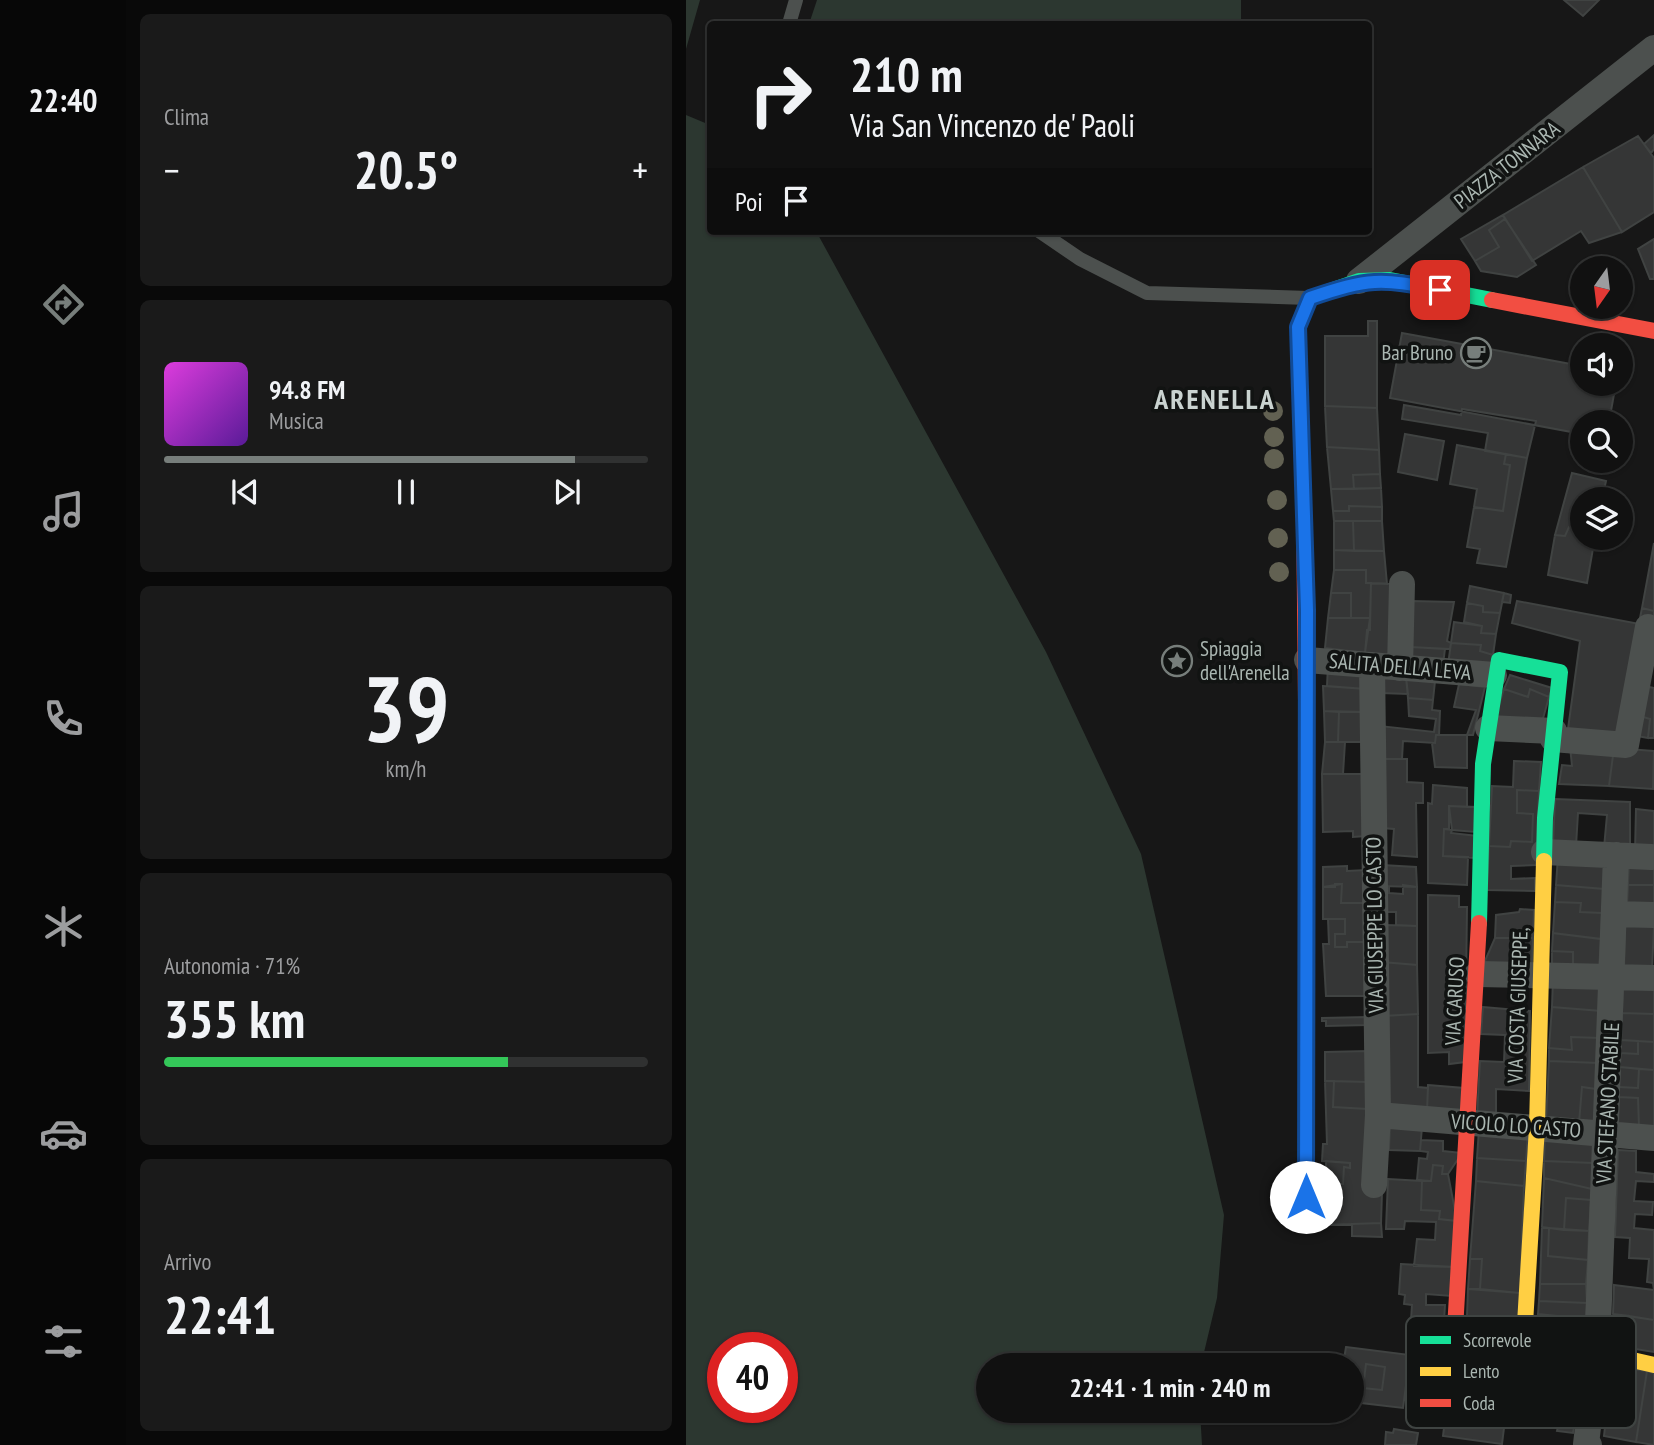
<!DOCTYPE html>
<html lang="it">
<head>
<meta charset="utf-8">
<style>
  :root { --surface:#111; --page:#1a1a1a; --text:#f1f3f6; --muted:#9c9d9f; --line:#303131; --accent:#777e7b }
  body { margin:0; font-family:"PT Sans Narrow",sans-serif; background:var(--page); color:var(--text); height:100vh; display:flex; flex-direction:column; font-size:26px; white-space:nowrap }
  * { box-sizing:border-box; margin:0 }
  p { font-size:23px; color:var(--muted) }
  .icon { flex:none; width:38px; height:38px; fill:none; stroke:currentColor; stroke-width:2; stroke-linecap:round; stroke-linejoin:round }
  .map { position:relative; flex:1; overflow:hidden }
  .drawer { display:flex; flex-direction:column; gap:14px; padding:14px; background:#090909; width:560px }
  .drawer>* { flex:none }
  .guide { position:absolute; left:21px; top:21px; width:665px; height:214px; border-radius:7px; box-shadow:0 2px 5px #0004,0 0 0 2px var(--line); background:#111; color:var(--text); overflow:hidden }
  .needle { width:46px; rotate:194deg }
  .controls { position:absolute; left:884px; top:256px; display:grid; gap:14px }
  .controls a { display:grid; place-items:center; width:63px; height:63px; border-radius:50%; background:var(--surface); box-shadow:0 2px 5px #0004,0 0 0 2px var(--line); font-size:35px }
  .speed { position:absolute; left:21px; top:1332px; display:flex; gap:14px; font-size:35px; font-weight:700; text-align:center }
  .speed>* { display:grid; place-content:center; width:91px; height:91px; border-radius:50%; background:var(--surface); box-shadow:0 2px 5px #0004,0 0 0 2px var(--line); line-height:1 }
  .speed .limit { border:10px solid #d22; background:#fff; color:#111 }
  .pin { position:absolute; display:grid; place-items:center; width:60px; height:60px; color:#fff; margin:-30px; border-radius:14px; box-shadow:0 4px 10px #0006 }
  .me { position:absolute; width:77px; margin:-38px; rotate:0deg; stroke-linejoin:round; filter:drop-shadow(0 0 5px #0008) }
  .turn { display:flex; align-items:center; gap:24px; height:147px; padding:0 28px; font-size:32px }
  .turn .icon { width:91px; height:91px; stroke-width:2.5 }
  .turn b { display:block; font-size:49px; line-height:60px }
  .then { display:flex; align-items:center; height:66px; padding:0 28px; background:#0003; gap:14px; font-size:26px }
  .big { font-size:52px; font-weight:600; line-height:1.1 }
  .drawer .tile { flex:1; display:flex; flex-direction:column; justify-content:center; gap:10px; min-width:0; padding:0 24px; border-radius:10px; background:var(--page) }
  .drawer .dial { align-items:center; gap:0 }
  .dial b { font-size:91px; line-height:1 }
  .song { display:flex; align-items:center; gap:21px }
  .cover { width:84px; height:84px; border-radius:10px; background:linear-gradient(135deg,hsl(300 70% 55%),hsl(270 70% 35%)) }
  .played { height:7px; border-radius:4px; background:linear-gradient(90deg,var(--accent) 85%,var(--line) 85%) }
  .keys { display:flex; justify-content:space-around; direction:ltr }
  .heat { display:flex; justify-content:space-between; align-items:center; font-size:38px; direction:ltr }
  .charge { height:10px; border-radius:5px; background:linear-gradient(90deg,#34c759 71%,var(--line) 0) }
  .trip { position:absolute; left:290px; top:1353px; width:388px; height:70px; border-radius:35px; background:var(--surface); box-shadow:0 2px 5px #0004,0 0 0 2px var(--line); font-weight:600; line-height:70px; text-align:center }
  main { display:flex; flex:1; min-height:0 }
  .tab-bar { display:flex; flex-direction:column; width:126px; justify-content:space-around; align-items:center; background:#070707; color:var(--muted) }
  .tab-bar .icon { width:49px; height:49px }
  .tab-bar .selected { color:var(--accent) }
  .tab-bar b { font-size:32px; color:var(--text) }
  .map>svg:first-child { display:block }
  .water { fill:#2c3730; fill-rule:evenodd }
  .building { fill:#353636; stroke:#404342; stroke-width:2; fill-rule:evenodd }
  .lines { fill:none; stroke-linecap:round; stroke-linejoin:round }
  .lane { stroke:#4c504e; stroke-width:14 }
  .street { stroke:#4c504e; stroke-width:26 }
  .fast { stroke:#16e098; stroke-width:16 }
  .slow { stroke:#ffcf43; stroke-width:16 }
  .jam { stroke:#f24e42; stroke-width:16 }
  .tree { fill:#626152 }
  .route-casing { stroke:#114b97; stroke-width:18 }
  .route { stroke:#1a73e8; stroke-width:12 }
  .labels { text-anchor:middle; stroke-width:7; stroke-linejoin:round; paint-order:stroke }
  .street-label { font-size:21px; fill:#aab6b1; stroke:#111312 }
  .poi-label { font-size:21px; fill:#aab6b1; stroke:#111312; text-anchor:end }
  .district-label { font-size:28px; font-weight:bold; letter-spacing:2px; fill:#cad3d0; stroke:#111312 }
  .key { fill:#111312; stroke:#3f4442; stroke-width:2 }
  .key-label { font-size:19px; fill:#aab6b1 }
</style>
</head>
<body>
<main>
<nav class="tab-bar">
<b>22:40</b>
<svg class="icon selected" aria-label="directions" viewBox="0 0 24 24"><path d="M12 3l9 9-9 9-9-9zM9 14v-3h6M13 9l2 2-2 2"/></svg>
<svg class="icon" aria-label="music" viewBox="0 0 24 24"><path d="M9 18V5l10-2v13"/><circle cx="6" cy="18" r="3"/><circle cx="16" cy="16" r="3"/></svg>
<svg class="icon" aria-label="phone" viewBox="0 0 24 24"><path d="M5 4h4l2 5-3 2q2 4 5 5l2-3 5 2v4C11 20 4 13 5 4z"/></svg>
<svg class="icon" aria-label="climate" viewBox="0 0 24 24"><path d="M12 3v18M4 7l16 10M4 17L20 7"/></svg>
<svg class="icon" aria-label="car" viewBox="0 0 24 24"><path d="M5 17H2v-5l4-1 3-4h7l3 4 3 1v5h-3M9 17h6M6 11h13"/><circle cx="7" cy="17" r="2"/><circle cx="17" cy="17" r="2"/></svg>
<svg class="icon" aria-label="filters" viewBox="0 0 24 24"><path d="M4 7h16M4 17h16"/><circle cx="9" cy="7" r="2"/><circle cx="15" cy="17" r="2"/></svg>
</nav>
<section class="drawer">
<div class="tile"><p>Clima</p>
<div class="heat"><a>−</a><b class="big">20.5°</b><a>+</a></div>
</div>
<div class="tile">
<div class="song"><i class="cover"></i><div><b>94.8 FM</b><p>Musica</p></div></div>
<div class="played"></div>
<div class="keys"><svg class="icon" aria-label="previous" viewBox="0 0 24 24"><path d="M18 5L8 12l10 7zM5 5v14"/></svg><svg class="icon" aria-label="pause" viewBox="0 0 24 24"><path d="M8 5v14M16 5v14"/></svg><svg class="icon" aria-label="next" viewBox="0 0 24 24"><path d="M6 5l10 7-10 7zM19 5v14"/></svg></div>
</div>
<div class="tile dial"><b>39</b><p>km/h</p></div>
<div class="tile"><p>Autonomia · 71%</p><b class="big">355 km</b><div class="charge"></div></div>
<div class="tile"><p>Arrivo</p><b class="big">22:41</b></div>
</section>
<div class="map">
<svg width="968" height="1445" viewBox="0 0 968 1445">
  <rect width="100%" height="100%" fill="#171717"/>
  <path class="water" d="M0,0H14L0,49Z
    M131,0H555V24H123Z
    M0,115L24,125V231H130L360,652L455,854L538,1215L531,1298L515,1365H303V1410L514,1411L516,1445H0ZM37,1348H96V1407H37Z"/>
  <path class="building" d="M878,0H913L897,16Z
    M968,135V149L965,153L958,144Z
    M952,136L968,158V212L936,232L897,167Z
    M897,167L936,232L903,243L895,231L846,261L817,215Z
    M817,215L819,219L803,230L813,247L789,261L775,239Z
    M819,219L850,265L831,277L795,271L789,261L813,247L803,230Z
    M968,239V279H964L952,249Z
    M682,321H691V408L639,406V336H682Z
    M716,333L896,366V383H930L923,422H896V434L704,398Z
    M718,405L775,415L776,409L850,421L841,458L799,451L802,433L716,419Z
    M639,406L691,408L693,450L641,447Z
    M719,434L758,441L751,480L712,472Z
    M771,445L820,454L818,464L824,465L817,511L788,507L791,489L764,484Z
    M641,447L693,450L694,474L667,475L668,489H645Z
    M820,454L841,458L820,567L791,563L794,549L781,547L788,507L817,511L824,465L818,464Z
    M901,460H924L922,468L900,464Z
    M886,473L920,481L916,499H896V530L883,527L879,536L869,535Z
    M694,474L695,488L668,489L667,475Z
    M695,488L696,507L663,506V511H647L645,489Z
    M663,506L696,507V521H648L647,511H663Z
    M648,521H667L668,551L648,550Z
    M667,521H696L698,551H668Z
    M883,527L896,530V537H909L901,583L862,575L869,535L879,536Z
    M968,543V611L956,608Z
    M648,550L698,551L701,584L680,583V570H648Z
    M648,570H680V583H685L684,618H665V593H645Z
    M685,583L714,584L711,656L679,653L681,630H684Z
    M784,586L818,593L814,613L797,612V606L781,603Z
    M645,593H665V618H642Z
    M818,593L825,595L824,603L816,602Z
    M725,601L768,602L761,641L765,643L764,649L724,647Z
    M831,601L959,625L939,736L882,729L894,641L826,623Z
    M781,603L797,606V612L814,613L810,634L795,633L796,626L778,622Z
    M956,608L968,611V621L954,618Z
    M642,618H684L679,653L639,648Z
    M768,622L796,626L795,633L810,634L807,655L794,651L795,645L765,643Z
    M765,643L795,645L794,651L807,655L804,670L762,665Z
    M724,647L759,649L757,664L724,660Z
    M642,665L680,668V689L641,686Z
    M694,674L720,677L722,694L695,693Z
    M824,675L866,688L863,697L844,689L842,697L818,689Z
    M720,677L749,681L747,700L722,698Z
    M773,684L799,687L787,735H781L790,710L768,707Z
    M637,686L680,689V712L638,711Z
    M959,686L968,688V738H962L964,719L954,716Z
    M818,689L842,697L844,689L863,697L856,722L808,721Z
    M722,698L747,700L746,710L754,711L753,735H750L749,743L717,741L716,759H695L694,726L748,732L750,719L723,716Z
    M638,711L653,712L652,742H639Z
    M653,712H680L679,742H652Z
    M954,716L964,719L962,738L951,736Z
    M750,735H781V768L749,767L746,743H749Z
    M639,742H679V774H636Z
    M659,742H679V774H657Z
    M884,746L928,748L923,786L873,784L876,765L886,766Z
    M928,748L968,751L967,789L923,786Z
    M695,759H721V782L737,783V803H730L731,857L706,855L708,829L696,828Z
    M828,761L855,762L853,791L831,790V813L847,814L846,842L825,841L824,847L803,846L806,786L827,787Z
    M636,774H679L680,836L667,837V831L637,832Z
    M747,785L781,788V807L763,806V829H758L757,856L782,857L781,885L742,883V803L746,804Z
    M831,790L853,791L850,865L825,866V879L849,878V891L801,890L803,846L824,847L825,841L846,842L847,814L831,813Z
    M869,799L944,802V849L918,848L921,815L892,813L890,846L867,845Z
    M763,806L791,807L790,832L766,830Z
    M950,809L968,811V852H949Z
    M758,829L766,830L765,833L791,836L789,858L757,856Z
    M872,856L919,859L918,889L870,885Z
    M943,860L968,862V885H942Z
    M696,865L730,867L731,887L696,886Z
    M661,866V871L680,870L681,903H655L656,884L637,887V867Z
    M649,884H656L655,903H681L682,942H661V947H649V934H659V919H637V887H649Z
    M717,885L731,887V926L710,925V912H696V886L703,887V893L717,894Z
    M870,885L918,889L916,913L894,912L895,903L869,902Z
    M942,885H968V905H941Z
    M742,895L773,896V907H781L779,1062L763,1064V1052L742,1053Z
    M869,902L895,903L894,912L916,913L915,939L867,933Z
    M834,909L848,910L847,938H809L810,915L833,912Z
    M642,919H659V934H649V947H661V942H682V996H640L637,944H643Z
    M699,925L731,926V965L696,962Z
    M939,926H968L966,969H938Z
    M867,933L915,939L913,969L887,968V952L866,951Z
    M809,938H847L846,964L798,963Z
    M866,951L887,952V968L866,966Z
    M696,962L731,965L732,1014L697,1016Z
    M867,978L917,981L915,1011L866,1007Z
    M937,984L968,985V1014L936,1013Z
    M797,1007L844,1011L843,1091L810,1089V1117L791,1116L794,1061L818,1062L819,1035L795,1034Z
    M866,1007L915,1011L914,1038L885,1037L886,1050L863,1048Z
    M936,1013L968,1014V1042L935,1040Z
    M732,1014V1087L742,1088L741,1111L698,1109L697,1016Z
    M682,1017V1025L640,1026V1021H636V1018Z
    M885,1037L914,1038L912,1063L863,1061V1048L886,1050Z
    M935,1040L952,1041V1054L934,1053Z
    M952,1041L968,1042V1070L934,1067V1053L952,1054Z
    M682,1051L681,1082L639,1081V1052Z
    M863,1061L912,1063L910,1089L896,1087L893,1123L860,1121Z
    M934,1067L953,1069L952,1088L933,1087Z
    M953,1069L968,1070V1127H953L952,1098L933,1097V1087L952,1088Z
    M639,1081H648L647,1107L682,1109L696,1192L695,1223L636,1225V1184H657L658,1167L664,1168V1163L636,1161L637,1144H641Z
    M648,1081L681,1082L682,1109L647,1107Z
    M742,1085L778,1088V1114L741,1111Z
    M896,1087L910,1089L908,1124L893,1123Z
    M933,1097L952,1098L953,1127L932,1126Z
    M704,1124L736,1127L734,1151L703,1150Z
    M793,1129L842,1132L840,1161L791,1158Z
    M859,1133L909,1137L907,1163L858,1161Z
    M735,1140L757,1141V1151L776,1153L762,1174H756L757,1166L747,1165L745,1181L731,1180L733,1158L741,1159L742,1152L734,1151Z
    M932,1150L950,1151V1172L968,1174V1182L950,1181L948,1201L967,1202L966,1215L949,1214L948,1228L968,1230V1290L967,1283L961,1282L963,1259L943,1258L944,1238L929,1237Z
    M791,1158L840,1161L838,1186L790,1181Z
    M640,1161L664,1163V1168L658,1167L657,1184H640Z
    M858,1161L907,1163L906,1189L858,1178Z
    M747,1165L757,1166L756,1174H762L771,1221L753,1219L754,1211L735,1210L736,1181H745Z
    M858,1178L906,1189L905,1200L880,1198L878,1230L856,1227Z
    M702,1179L736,1181L735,1210L754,1211L753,1219L771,1221L768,1267L728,1266L731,1239L749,1240L750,1222L719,1221L718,1229H700Z
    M790,1181L838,1186L834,1293L794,1289L796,1259H784Z
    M880,1198L905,1200L903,1231L878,1230Z
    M695,1223L696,1237L666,1236V1224Z
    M856,1227L863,1228L862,1256L902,1260L900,1284H854Z
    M863,1228L903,1231L902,1260L862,1256Z
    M784,1259H796L794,1289H782Z
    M715,1264L768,1267L766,1296L740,1294V1305H759L757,1337L724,1335L726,1305L718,1304L719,1295L713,1294Z
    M854,1284H900L901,1303L853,1301Z
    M928,1285L968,1290V1320L927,1314Z
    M782,1289L834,1293L832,1325L781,1316Z
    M853,1301L901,1303L900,1319L852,1314Z
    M852,1314L900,1319L899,1339L852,1330Z
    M927,1314L943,1316V1348L926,1345Z
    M943,1316L968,1320V1352L943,1348Z
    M660,1347L724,1355L717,1408L667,1402V1365H657ZM680,1364L699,1367L696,1390L677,1388Z
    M857,1356L870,1358L867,1394L893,1398L887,1433L871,1431L874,1418L835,1412L839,1387L849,1389L850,1378L842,1375L854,1376Z
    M680,1364L699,1367L696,1390L677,1388Z
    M926,1366L961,1371L950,1442L918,1436Z
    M961,1371L968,1373V1445L950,1442Z
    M764,1380L786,1384L787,1381L823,1388L816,1444L757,1436ZM785,1398L806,1401L802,1425L782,1422Z
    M708,1429L732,1433L730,1445H699L700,1432L707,1433Z"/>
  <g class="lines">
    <path class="lane" d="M103,24L110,0
      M353,231L394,259L461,293L623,298"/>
    <path class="street" d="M673,281L968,48
      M621,660L808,675
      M686,665L692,1115L688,1185
      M714,668L716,584
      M802,728L868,731
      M867,739L940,745L962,627
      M858,852L965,857
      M929,914L968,915
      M792,974L968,978
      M692,1115L968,1138
      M903,1445L900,1444L911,1352L930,855"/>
    <path class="fast" d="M618,511L612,327L624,298L673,281L704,280L806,300
      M793,923L797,764L813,660L874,672L859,818L858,861"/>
    <path class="slow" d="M620,1225L621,796
      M798,1334L911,1352L968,1365
      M838,1340L851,1127L858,861"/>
    <path class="jam" d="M806,300L968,331
      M618,511L621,796
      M793,923L769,1329L798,1334"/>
  </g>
  <g class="tree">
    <circle cx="587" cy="411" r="10"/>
    <circle cx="588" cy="437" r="10"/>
    <circle cx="588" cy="459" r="10"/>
    <circle cx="591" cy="500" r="10"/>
    <circle cx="592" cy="538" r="10"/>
    <circle cx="593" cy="572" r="10"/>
  </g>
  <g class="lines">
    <g class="route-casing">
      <path id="route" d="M620,1197L621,610L612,327L624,298C683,278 694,278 754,290"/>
    </g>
    <use href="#route" class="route"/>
  </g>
  <defs>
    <g id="cafe-ring" transform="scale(1.575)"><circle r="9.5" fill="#111312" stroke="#777e7b" stroke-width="1.5"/><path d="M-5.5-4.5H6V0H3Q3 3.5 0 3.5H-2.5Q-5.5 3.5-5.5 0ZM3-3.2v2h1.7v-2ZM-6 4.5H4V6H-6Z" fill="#777e7b"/></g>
    <g id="sight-ring" transform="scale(1.575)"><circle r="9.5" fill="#111312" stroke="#777e7b" stroke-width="1.5"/><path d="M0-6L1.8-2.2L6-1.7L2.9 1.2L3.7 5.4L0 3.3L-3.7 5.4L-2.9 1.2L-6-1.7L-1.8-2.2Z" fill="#777e7b"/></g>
  </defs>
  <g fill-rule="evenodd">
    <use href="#cafe-ring" x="790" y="353"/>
    <use href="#sight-ring" x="491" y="661"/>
  </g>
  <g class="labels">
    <g class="street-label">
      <text transform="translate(821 165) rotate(-38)" y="7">PIAZZA TONNARA</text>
      <text transform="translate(714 667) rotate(5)" y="7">SALITA DELLA LEVA</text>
      <text transform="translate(689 925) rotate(-91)" y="7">VIA GIUSEPPE LO CASTO</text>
      <text transform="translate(769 1001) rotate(-87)" y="7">VIA CARUSO</text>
      <text transform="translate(832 1005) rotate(-88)" y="7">VIA COSTA GIUSEPPE,</text>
      <text transform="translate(922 1103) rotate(-87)" y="7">VIA STEFANO STABILE</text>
      <text transform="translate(830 1126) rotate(4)" y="7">VICOLO LO CASTO</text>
    </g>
    <g class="poi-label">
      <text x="767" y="360">Bar Bruno</text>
      <text x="514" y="656" text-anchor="start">Spiaggia<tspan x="514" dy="24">dell'Arenella</tspan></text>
    </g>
    <g class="district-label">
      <text x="529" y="409">ARENELLA</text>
    </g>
  </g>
  <rect x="720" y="1316" width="230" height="112" rx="10" class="key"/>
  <rect x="734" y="1336" width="31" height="8" fill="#16e098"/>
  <rect x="734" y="1367" width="31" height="9" fill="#ffcf43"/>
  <rect x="734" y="1399" width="31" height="8" fill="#f24e42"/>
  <g class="key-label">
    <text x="777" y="1347">Scorrevole</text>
    <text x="777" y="1378">Lento</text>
    <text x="777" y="1410">Coda</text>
  </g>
</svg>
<div class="controls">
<a><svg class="needle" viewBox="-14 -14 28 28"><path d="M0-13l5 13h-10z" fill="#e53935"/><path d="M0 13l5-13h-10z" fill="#9c9d9f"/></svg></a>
<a><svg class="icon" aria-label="sound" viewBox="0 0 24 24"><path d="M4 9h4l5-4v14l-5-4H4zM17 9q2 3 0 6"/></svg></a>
<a><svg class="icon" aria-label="search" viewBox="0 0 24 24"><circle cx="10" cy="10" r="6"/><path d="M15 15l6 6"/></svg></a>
<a><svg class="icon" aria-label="layers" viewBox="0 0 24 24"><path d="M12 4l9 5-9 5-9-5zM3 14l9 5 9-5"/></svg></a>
</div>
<div class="speed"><div class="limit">40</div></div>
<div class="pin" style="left:754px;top:290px;background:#d93025"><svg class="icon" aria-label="arrive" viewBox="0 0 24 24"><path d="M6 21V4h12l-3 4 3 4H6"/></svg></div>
<svg class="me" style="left:620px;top:1197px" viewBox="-20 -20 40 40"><circle r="19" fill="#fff"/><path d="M0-13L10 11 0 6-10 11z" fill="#1a73e8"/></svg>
<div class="trip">22:41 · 1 min · 240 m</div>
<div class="guide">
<div class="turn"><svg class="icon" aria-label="right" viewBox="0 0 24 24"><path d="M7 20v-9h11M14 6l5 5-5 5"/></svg><div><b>210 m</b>Via San Vincenzo de' Paoli</div></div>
<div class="then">Poi<svg class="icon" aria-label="arrive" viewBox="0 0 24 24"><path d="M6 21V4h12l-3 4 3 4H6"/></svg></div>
</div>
</div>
</main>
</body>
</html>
